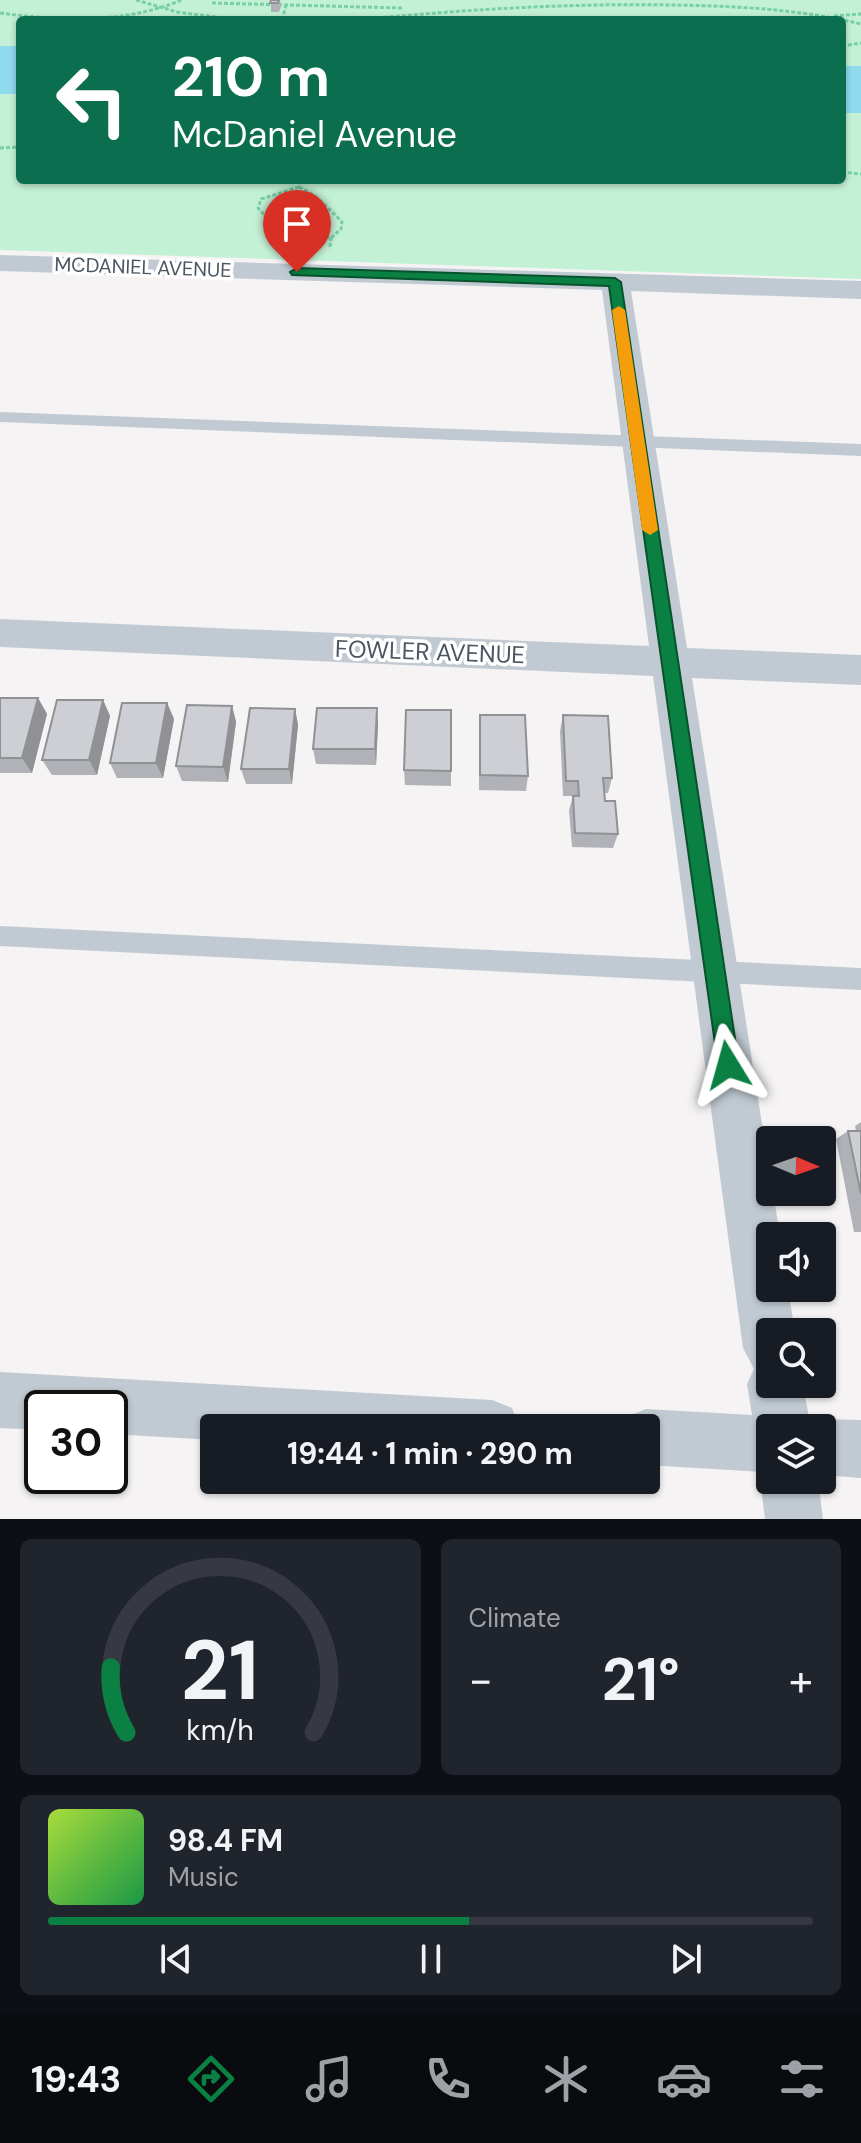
<!DOCTYPE html>
<html lang="en">
<head>
<meta charset="utf-8">
<style>
  :root { --surface:#171b24; --page:#20242c; --text:#f1f3f6; --muted:#9ea1a6; --line:#363941; --accent:#0b8043 }
  body { margin:0; font-family:"DM Sans",sans-serif; background:var(--page); color:var(--text); height:100vh; display:flex; flex-direction:column; font-size:30px; white-space:nowrap }
  * { box-sizing:border-box; margin:0 }
  p { font-size:26px; color:var(--muted) }
  .icon { flex:none; width:44px; height:44px; fill:none; stroke:currentColor; stroke-width:2; stroke-linecap:round; stroke-linejoin:round }
  .map { position:relative; height:1519px; overflow:hidden }
  .details { display:flex; flex-direction:column; gap:20px; padding:20px; background:#0d0f14; flex:1 }
  .details>* { flex:none }
  .banner { position:absolute; left:16px; top:16px; width:830px; height:168px; border-radius:8px; box-shadow:0 2px 6px #0004; background:#0b6e4f; color:#fff; overflow:hidden }
  .needle { width:52px; rotate:92deg }
  .controls { position:absolute; left:756px; top:1126px; display:grid; gap:16px }
  .controls a { display:grid; place-items:center; width:80px; height:80px; border-radius:8px; background:var(--surface); box-shadow:0 2px 6px #0004; font-size:40px }
  .speed { position:absolute; left:24px; top:1390px; display:flex; gap:16px; font-size:40px; font-weight:700; text-align:center }
  .speed>* { display:grid; place-content:center; width:104px; height:104px; border-radius:50%; background:var(--surface); box-shadow:0 2px 6px #0004; line-height:1 }
  .speed .limit { border:4px solid #111; border-radius:12px; background:#fff; color:#111 }
  .pin { position:absolute; display:grid; place-items:center; width:68px; height:68px; color:#fff; margin:-82px -34px; border-radius:50% 50% 50% 0; rotate:-45deg; box-shadow:0 0 8px #0007 }
  .pin .icon { rotate:45deg }
  .me { position:absolute; width:88px; margin:-44px; rotate:352deg; stroke-linejoin:round; filter:drop-shadow(0 0 6px #0008) }
  .turn { display:flex; align-items:center; gap:28px; height:168px; padding:0 24px; font-size:36px }
  .turn .icon { width:104px; height:104px; stroke-width:2.5 }
  .turn b { display:block; font-size:56px; line-height:68px }
  .big { font-size:60px; font-weight:700; line-height:1.1 }
  .details .card { flex:1; display:flex; flex-direction:column; justify-content:center; gap:12px; min-width:0; padding:0 28px; border-radius:12px; background:var(--page) }
  .details .dial { align-items:center; gap:0 }
  .dial svg { height:208px; overflow:visible; fill:none; stroke:var(--line); stroke-width:7; stroke-linecap:round; text-anchor:middle }
  .dial text { fill:var(--text); stroke:none }
  .song { display:flex; align-items:center; gap:24px }
  .cover { width:96px; height:96px; border-radius:12px; background:linear-gradient(135deg,hsl(80 70% 55%),hsl(140 70% 35%)) }
  .played { height:8px; border-radius:4px; background:linear-gradient(90deg,var(--accent) 55%,var(--line) 55%) }
  .keys { display:flex; justify-content:space-around; direction:ltr }
  .heat { display:flex; justify-content:space-between; align-items:center; font-size:44px; direction:ltr }
  .details .tiles { flex:1; display:grid; gap:20px; grid-template-columns:1fr 1fr }
  .card:last-child { grid-column:span 2 }
  .trip { position:absolute; left:200px; top:1414px; width:460px; height:80px; border-radius:8px; background:var(--surface); box-shadow:0 2px 6px #0004; font-weight:700; line-height:80px; text-align:center }
  .dock { display:flex; height:128px; justify-content:space-around; align-items:center; background:#090b0e; color:var(--muted) }
  .dock .icon { width:56px; height:56px }
  .dock .current { color:var(--accent) }
  .dock b { font-size:36px; color:var(--text) }
  .map>svg:first-child { display:block }
  .green { fill:#c3f1d5 }
  .water { fill:#90daee }
  .lines { fill:none; stroke-linecap:round; stroke-linejoin:round }
  .path { stroke:#7ad0a6; stroke-width:3; stroke-dasharray:4 2; stroke-linecap:butt }
  .lane { fill:#c1cad2; fill-rule:evenodd }
  .street { fill:#c1cad2; fill-rule:evenodd }
  .wall { fill:#b0b2b7 }
  .shaded-wall { fill:#909195 }
  .building { fill:#cdcfd5; stroke:#909195; stroke-width:2 }
  .route { fill:#0b8043; stroke:#07532c; stroke-width:2 }
  .slow { fill:#f59e0b }
  .labels { text-anchor:middle; stroke-width:7; stroke-linejoin:round; paint-order:stroke }
  .far-street-label { font-size:20px; fill:#4a5661; stroke:#fff }
  .street-label { font-size:24px; fill:#4a5661; stroke:#fff }
</style>
</head>
<body>
<div class="map">
<svg width="861" height="1519" viewBox="0 0 861 1519">
  <rect width="100%" height="100%" fill="#f5f3f3"/>
  <path class="green" d="M0,0H861V66H842V20H20V46H0Z
    M0,94H20V180H842V113H861V279L0,250Z"/>
  <path class="water" d="M0,46H20V94H0Z
    M842,66H861V113H842Z"/>
  <g class="lines">
    <path class="path" d="M136,0L177,12L240,20
      M212,3L402,8
      M0,13C62,21 123,24 182,0
      M834,16L861,14
      M282,20L286,5
      M354,20C460,10 566,3 672,5C736,6 799,9 861,24
      M842,46L861,43
      M0,148L20,147
      M842,172L861,174
      M299,187C312,192 332,211 342,222L341,229L331,238C292,234 285,238 258,208L261,199Z
      M330,247L331,238"/>
    <path class="lane" d="M0,412L861,444V456L0,422Z
      M0,926L861,968V990L0,946Z"/>
    <path class="street" d="M0,255L861,281V299L631,291L687,648L861,655V685L692,678L770,1175V1192H773L780,1236H770V1288H788L795,1332H770V1384H803L810,1424L822,1419L861,1420V1478L822,1475V1428H770V1480H818L823,1519H765L760,1480L763,1472L646,1465V1428H621L626,1417L646,1409L752,1415L747,1384L754,1369L743,1348L653,676L0,647V619L649,646L602,290L0,271Z
      M0,1372L492,1400L512,1408L520,1428H214V1440L110,1434V1408H42V1430L0,1428Z"/>
  </g>
  <path class="wall" d="M271,0H280L281,6L279,12H271Z
    M0,698H38L47,714L32,773H0Z
    M103,700L110,716L97,775H52L42,760Z
    M167,703L174,719L163,778H117L110,763Z
    M232,706L236,722L228,782L182,781L176,766Z
    M377,708L378,724L376,765L316,764L313,749Z
    M295,709L298,725L292,784H246L241,769Z
    M480,715L528,776L526,791L479,790V730Z
    M563,715L612,778L608,793H604L605,801L618,834L613,848L572,847L569,810L573,796H563L560,731Z
    M404,770L451,771V786L405,785Z
    M861,1122V1232H854L836,1139L848,1131H856L855,1126Z"/>
  <path class="shaded-wall" d="M38,698L47,714L32,773L22,758Z
    M103,700L110,716L97,775L89,760Z
    M167,703L174,719L163,778L156,763Z
    M232,706L236,722L228,782L223,767Z
    M377,708L378,724L376,765L375,749Z
    M295,709L298,725L292,784L289,769Z"/>
  <path class="building" d="M271,0H279L278,3H270Z
    M0,698H38L22,758H0Z
    M57,700H103L89,760H42Z
    M122,703H167L156,763H110Z
    M187,705L232,706L223,767L176,766Z
    M250,708L295,709L289,769H241Z
    M317,708H377L375,749H313Z
    M406,710H451V771L404,770Z
    M480,715H525L528,776L480,775Z
    M563,715L608,716L612,778H603L605,801H615L618,834L575,833L573,796H579L578,781H566Z
    M848,1131H861V1194Z"/>
  <path class="route" d="M297,268L615,278L621,282L739,1065L736,1073L728,1076L721,1073L718,1065L609,286L292,275L290,272Z"/>
  <path class="slow" d="M619,306L625,310L658,530L650,535L642,530L612,310Z"/>
  <g class="labels">
    <g class="far-street-label">
      <text transform="translate(143 267) rotate(2)" y="7">MCDANIEL AVENUE</text>
    </g>
    <g class="street-label">
      <text transform="translate(430 652) rotate(2)" y="8">FOWLER AVENUE</text>
    </g>
  </g>
</svg>
<div class="controls">
<a><svg class="needle" viewBox="-14 -14 28 28"><path d="M0-13l5 13h-10z" fill="#e53935"/><path d="M0 13l5-13h-10z" fill="#9ea1a6"/></svg></a>
<a><svg class="icon" aria-label="sound" viewBox="0 0 24 24"><path d="M4 9h4l5-4v14l-5-4H4zM17 9q2 3 0 6"/></svg></a>
<a><svg class="icon" aria-label="search" viewBox="0 0 24 24"><circle cx="10" cy="10" r="6"/><path d="M15 15l6 6"/></svg></a>
<a><svg class="icon" aria-label="layers" viewBox="0 0 24 24"><path d="M12 4l9 5-9 5-9-5zM3 14l9 5 9-5"/></svg></a>
</div>
<div class="speed"><div class="limit">30</div></div>
<div class="pin" style="left:297px;top:272px;background:#d93025"><svg class="icon" aria-label="arrive" viewBox="0 0 24 24"><path d="M6 21V4h12l-3 4 3 4H6"/></svg></div>
<svg class="me" style="left:728px;top:1065px" viewBox="-20 -20 40 40"><path d="M0-17L14 15 0 8-14 15z" fill="#0b8043" stroke="#fff" stroke-width="4"/></svg>
<div class="trip">19:44 · 1 min · 290 m</div>
<div class="banner">
<div class="turn"><svg class="icon" aria-label="left" viewBox="0 0 24 24"><path d="M17 20v-9H6M10 6l-5 5 5 5"/></svg><div><b>210 m</b>McDaniel Avenue</div></div>
</div>
</div>
<section class="details">
<div class="tiles">
<div class="card dial"><svg viewBox="0 0 100 80">
<path d="M14 69A42 42 0 1 1 86 69"/>
<path d="M14 69A42 42 0 0 1 8 44" stroke="#0b8043"/>
<text x="50" y="56" font-size="32" font-weight="700">21</text>
<text x="50" y="72" font-size="11">km/h</text>
</svg></div>
<div class="card"><p>Climate</p>
<div class="heat"><a>−</a><b class="big">21°</b><a>+</a></div>
</div>
<div class="card">
<div class="song"><i class="cover"></i><div><b>98.4 FM</b><p>Music</p></div></div>
<div class="played"></div>
<div class="keys"><svg class="icon" aria-label="previous" viewBox="0 0 24 24"><path d="M18 5L8 12l10 7zM5 5v14"/></svg><svg class="icon" aria-label="pause" viewBox="0 0 24 24"><path d="M8 5v14M16 5v14"/></svg><svg class="icon" aria-label="next" viewBox="0 0 24 24"><path d="M6 5l10 7-10 7zM19 5v14"/></svg></div>
</div>
</div>
</section>
<nav class="dock">
<b>19:43</b>
<svg class="icon current" aria-label="directions" viewBox="0 0 24 24"><path d="M12 3l9 9-9 9-9-9zM9 14v-3h6M13 9l2 2-2 2"/></svg>
<svg class="icon" aria-label="music" viewBox="0 0 24 24"><path d="M9 18V5l10-2v13"/><circle cx="6" cy="18" r="3"/><circle cx="16" cy="16" r="3"/></svg>
<svg class="icon" aria-label="phone" viewBox="0 0 24 24"><path d="M5 4h4l2 5-3 2q2 4 5 5l2-3 5 2v4C11 20 4 13 5 4z"/></svg>
<svg class="icon" aria-label="climate" viewBox="0 0 24 24"><path d="M12 3v18M4 7l16 10M4 17L20 7"/></svg>
<svg class="icon" aria-label="car" viewBox="0 0 24 24"><path d="M5 17H2v-5l4-1 3-4h7l3 4 3 1v5h-3M9 17h6M6 11h13"/><circle cx="7" cy="17" r="2"/><circle cx="17" cy="17" r="2"/></svg>
<svg class="icon" aria-label="filters" viewBox="0 0 24 24"><path d="M4 7h16M4 17h16"/><circle cx="9" cy="7" r="2"/><circle cx="15" cy="17" r="2"/></svg>
</nav>
</body>
</html>
